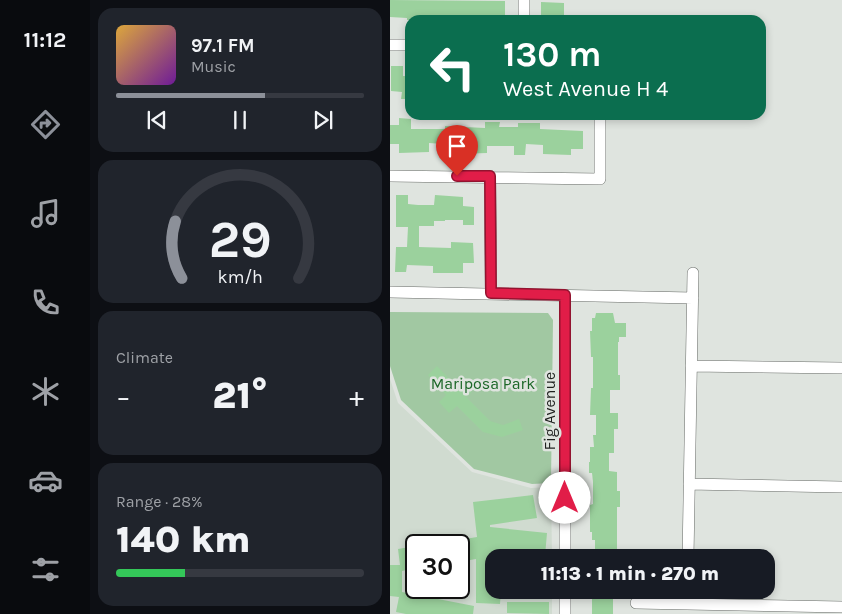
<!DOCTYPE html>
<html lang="en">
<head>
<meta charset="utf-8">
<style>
  :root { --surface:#171b24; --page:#20242c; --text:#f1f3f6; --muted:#9ea1a6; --line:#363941; --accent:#8c9099 }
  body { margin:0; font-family:Karla,sans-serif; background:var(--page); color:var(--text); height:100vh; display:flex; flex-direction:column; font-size:19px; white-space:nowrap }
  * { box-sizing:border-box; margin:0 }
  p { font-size:16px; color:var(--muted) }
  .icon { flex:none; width:28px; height:28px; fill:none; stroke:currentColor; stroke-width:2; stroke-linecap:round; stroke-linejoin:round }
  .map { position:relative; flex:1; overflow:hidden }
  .details { display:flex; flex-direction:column; gap:8px; padding:8px; background:#0d0f14; width:300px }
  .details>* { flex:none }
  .guide { position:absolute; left:15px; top:15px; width:361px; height:105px; border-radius:15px; box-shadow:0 2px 8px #0003; background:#0b6e4f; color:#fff; overflow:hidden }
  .speed { position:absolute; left:15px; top:534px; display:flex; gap:10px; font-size:25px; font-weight:700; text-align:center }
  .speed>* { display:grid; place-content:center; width:65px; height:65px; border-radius:50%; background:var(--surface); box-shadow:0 2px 8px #0003; line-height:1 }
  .speed .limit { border:2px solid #111; border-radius:8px; background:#fff; color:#111 }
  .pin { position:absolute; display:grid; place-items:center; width:42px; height:42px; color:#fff; margin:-51px -21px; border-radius:50% 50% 50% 0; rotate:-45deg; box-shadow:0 0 5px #0007 }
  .pin .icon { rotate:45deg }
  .me { position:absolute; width:55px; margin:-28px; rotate:0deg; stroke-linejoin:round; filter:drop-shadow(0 0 4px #0008) }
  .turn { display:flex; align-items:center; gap:18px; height:105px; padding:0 15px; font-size:22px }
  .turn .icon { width:65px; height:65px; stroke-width:2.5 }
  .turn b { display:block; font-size:35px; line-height:42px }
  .big { font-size:38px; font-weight:800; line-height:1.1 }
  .details .tile { flex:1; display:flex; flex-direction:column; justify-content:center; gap:8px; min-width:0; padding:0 18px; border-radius:15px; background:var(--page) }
  .details .dial { align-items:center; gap:0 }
  .dial svg { height:130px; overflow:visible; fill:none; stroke:var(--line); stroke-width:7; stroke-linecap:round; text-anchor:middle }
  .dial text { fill:var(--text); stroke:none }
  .song { display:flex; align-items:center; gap:15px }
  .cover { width:60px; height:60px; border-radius:8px; background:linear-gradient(135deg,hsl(40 70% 55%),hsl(280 70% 35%)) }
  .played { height:5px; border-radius:2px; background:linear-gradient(90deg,var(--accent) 60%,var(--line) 60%) }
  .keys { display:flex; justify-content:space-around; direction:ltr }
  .heat { display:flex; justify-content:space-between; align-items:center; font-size:28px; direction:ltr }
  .charge { height:8px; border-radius:4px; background:linear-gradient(90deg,#34c759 28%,var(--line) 0) }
  .trip { position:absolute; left:95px; top:549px; width:290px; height:50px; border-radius:15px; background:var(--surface); box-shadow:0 2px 8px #0003; font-weight:800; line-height:50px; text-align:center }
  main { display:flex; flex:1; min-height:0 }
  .tabs { display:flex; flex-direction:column; width:90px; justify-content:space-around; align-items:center; background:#090b0e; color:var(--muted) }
  .tabs .icon { width:35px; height:35px }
  .tabs .on { color:var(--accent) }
  .tabs b { font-size:22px; color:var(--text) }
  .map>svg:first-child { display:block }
  .built { fill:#d0dbd0; fill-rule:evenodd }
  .green { fill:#a1c8a2 }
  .building { fill:#9bd19d }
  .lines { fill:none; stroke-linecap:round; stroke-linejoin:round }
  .minor-casing { stroke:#676b67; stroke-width:12 }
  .minor { stroke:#fff; stroke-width:11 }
  .route-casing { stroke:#92132f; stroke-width:12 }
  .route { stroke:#e11d48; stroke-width:9 }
  .labels { text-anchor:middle; stroke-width:5; stroke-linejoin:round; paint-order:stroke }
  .park-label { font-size:16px; fill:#1b6727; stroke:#dfe4df }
  .street-label { font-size:16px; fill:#1e201e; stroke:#dfe4df }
</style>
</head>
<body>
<main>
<nav class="tabs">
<b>11:12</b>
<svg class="icon on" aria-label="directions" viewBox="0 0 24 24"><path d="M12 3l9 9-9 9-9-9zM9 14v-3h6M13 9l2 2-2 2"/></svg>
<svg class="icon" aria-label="music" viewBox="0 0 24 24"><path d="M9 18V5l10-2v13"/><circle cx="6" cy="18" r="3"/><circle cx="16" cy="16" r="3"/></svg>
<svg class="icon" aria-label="phone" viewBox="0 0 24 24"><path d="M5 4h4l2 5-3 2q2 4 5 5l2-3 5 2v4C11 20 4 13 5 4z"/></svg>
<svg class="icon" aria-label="climate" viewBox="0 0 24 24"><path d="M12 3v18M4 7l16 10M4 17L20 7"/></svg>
<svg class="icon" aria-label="car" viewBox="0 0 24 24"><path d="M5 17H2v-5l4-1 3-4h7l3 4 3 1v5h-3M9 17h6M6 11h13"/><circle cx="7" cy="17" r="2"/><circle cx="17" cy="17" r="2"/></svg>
<svg class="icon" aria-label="filters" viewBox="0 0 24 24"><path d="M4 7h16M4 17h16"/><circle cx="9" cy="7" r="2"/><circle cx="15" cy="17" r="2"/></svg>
</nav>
<section class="details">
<div class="tile">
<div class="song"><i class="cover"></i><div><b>97.1 FM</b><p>Music</p></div></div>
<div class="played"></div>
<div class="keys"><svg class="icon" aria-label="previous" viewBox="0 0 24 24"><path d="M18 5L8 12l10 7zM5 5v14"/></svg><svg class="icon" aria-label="pause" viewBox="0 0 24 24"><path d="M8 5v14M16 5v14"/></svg><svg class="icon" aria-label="next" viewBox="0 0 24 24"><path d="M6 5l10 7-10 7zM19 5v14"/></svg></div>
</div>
<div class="tile dial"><svg viewBox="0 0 100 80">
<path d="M14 69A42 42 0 1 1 86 69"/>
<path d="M14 69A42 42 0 0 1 10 34" stroke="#8c9099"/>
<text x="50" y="56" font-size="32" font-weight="700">29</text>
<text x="50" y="72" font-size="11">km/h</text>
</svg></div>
<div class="tile"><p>Climate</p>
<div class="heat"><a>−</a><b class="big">21°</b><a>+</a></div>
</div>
<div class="tile"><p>Range · 28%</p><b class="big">140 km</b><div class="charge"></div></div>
</section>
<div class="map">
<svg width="452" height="614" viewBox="0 0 452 614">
  <rect width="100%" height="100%" fill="#dfe4df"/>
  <path class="built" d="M0,379L8,403L82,472L141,488L161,487L162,557L104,558V590H162V614H0ZM26,545H69V588H26Z"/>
  <path class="green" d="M0,312L158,313L163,320L161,483L142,484L84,469L11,400L0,366Z"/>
  <path class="building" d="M0,0L115,1V19L74,20V17L48,16V20H17V18L0,17Z
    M151,2L174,3V20H162L163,18L151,17Z
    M1,66H13V76H20V99H11L12,92L1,91Z
    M9,118L21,119V129H55V126L95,128V122H110L109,127H128V123H150V129L193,131V149H181V155L153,154V145L136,144L135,155H124V146H97V153L67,154V145L39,143V152L9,153V144H0V125H9Z
    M6,195H18V204L28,205H44L45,195L73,197V206L84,207V225H73V220H55V221H44V226H29V247L61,248V242L83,243L84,263H73V273H43V266L17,265L16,272H5L6,247H17L18,227H6Z
    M206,313H223L225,323H236V337H229V342H228V375H230V390H220V413H228V429H224V453H219V471L227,472V491H230V507H227V558H205V540H202V532H200V505L203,504V482L202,473H199V462H200V447H204L203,435H206V415H200L201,388H203V357H201L200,331H202V318H205Z
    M47,366L66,386L71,381L82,392L76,397L100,421L113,425L129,419L133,430L112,437L93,432L67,406L59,413L49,402L56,395L38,375Z
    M143,495L147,518L100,525V527L157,533L155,556L117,552L103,553L104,590H111L110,604L86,603V559L69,562V540L87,537L83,502Z
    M26,546V568L12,571V592L84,606L83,614H16L6,612L9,597L0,596V565H10L8,549Z
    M202,590H223V614H202Z
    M117,602H159V614L117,613Z"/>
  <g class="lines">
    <g class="minor-casing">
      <path id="minor" d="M134,20V0
        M0,45H20
        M0,176L210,179V115
        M100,176L101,293
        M0,292L303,298
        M301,366L452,368
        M299,484L452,487
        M175,558V295
        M298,558L303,273
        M246,603L452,607
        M298,603V590
        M175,614V590"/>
    </g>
    <use href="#minor" class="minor"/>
  </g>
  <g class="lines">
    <g class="route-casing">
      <path id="route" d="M67,176H100L101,293L175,295V498"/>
    </g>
    <use href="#route" class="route"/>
  </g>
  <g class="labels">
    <g class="park-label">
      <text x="93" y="389">Mariposa Park</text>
    </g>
    <g class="street-label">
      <text transform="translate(159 411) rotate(-90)" y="6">Fig Avenue</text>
    </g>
  </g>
</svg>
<div class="speed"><div class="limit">30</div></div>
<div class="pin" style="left:67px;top:176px;background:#d93025"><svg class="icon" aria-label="arrive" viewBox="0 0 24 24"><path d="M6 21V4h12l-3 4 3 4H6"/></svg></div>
<svg class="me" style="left:175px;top:498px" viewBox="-20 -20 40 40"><circle r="19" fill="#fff"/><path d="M0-13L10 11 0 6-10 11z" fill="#e11d48"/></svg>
<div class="trip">11:13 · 1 min · 270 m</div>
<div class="guide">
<div class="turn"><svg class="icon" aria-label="left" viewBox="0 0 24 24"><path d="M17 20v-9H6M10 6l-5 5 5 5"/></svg><div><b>130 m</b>West Avenue H 4</div></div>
</div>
</div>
</main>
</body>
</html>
